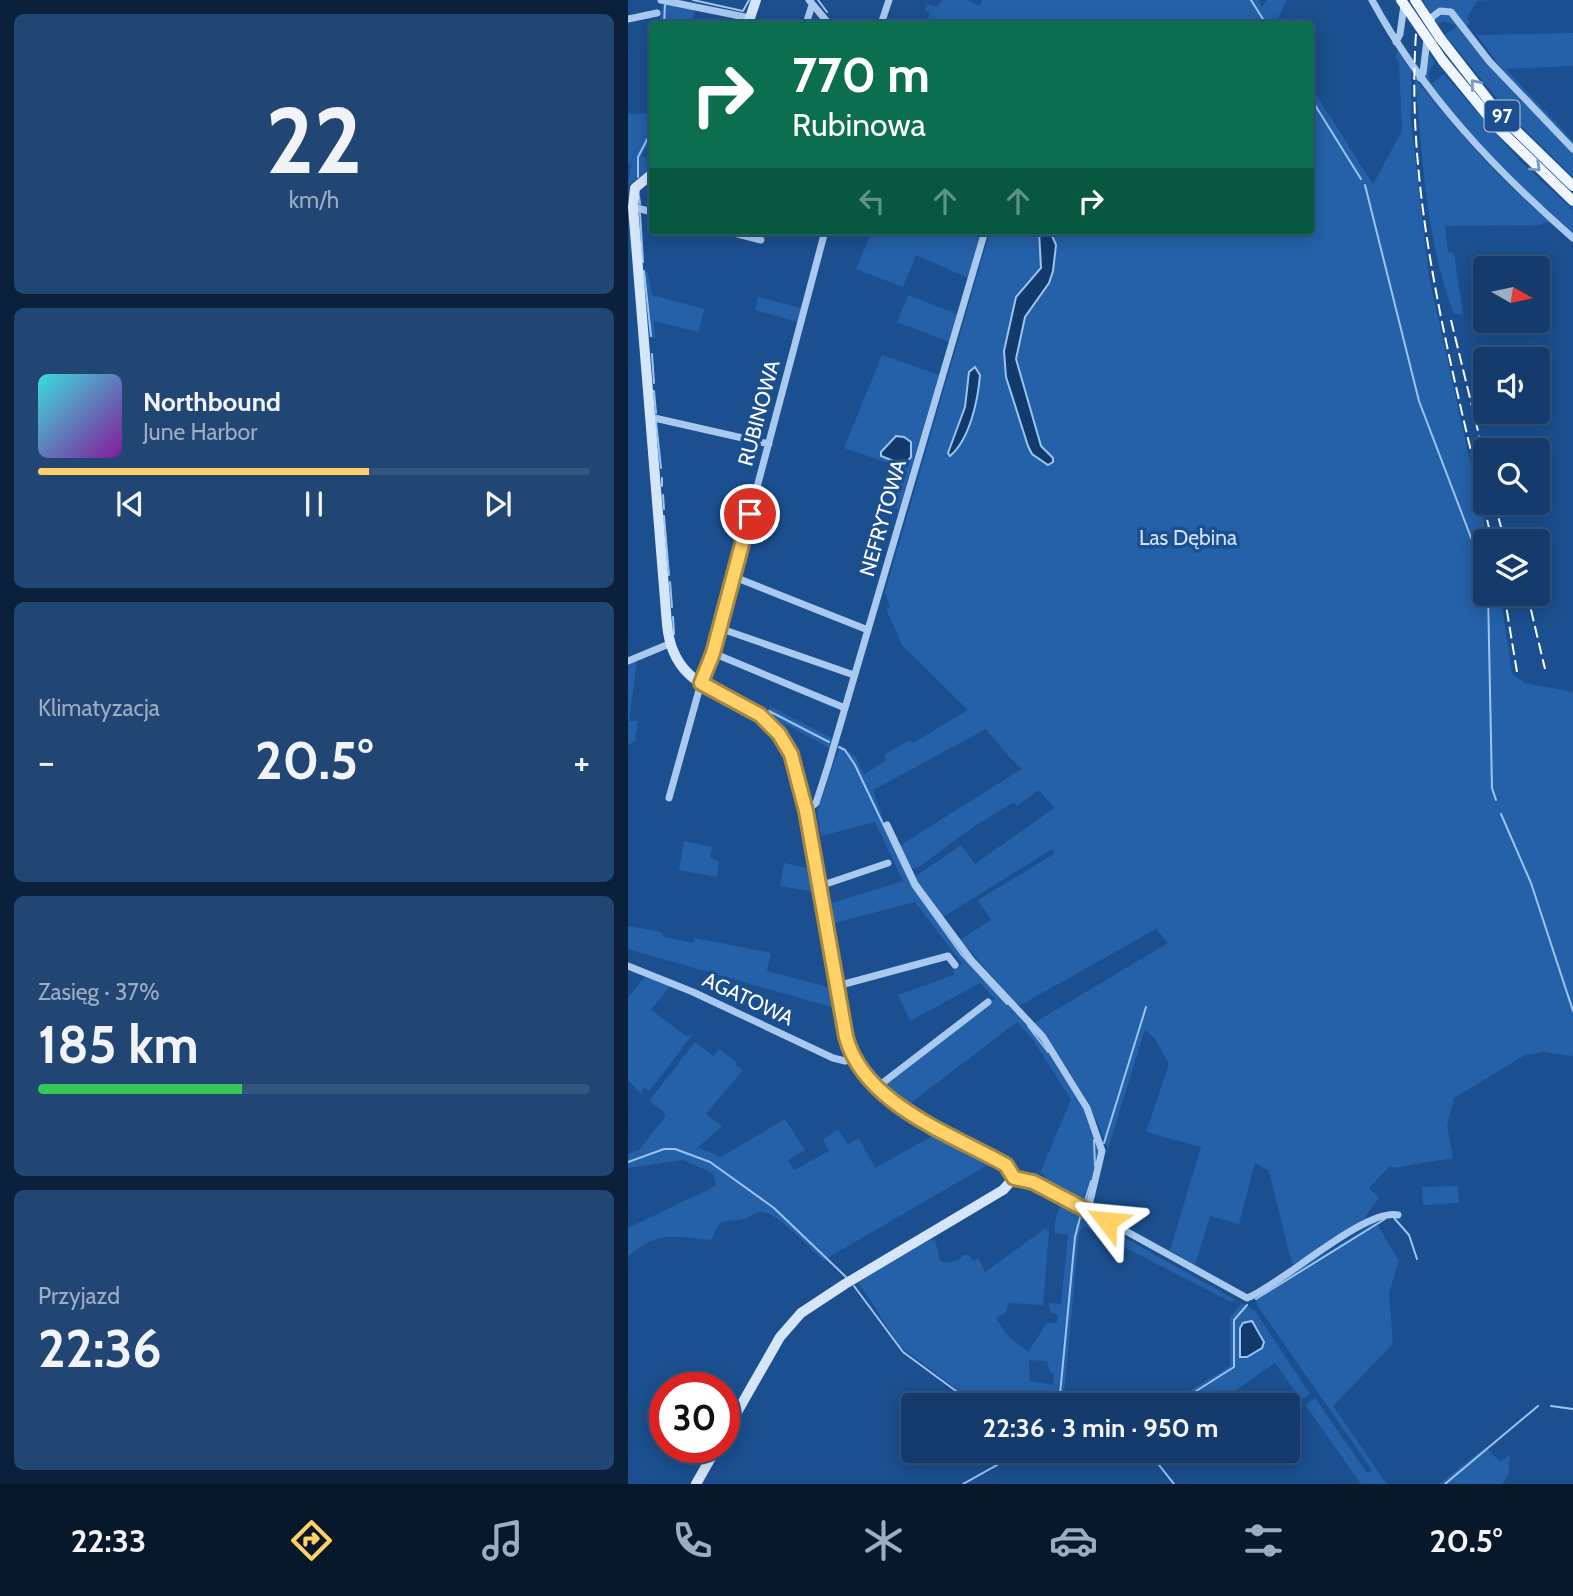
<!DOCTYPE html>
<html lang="pl">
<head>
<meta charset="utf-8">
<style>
  :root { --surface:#143b6b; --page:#214673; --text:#f1f3f6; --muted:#9dadc1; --line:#33557e; --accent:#ffd166 }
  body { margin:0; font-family:Cabin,sans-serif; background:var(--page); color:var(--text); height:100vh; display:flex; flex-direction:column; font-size:26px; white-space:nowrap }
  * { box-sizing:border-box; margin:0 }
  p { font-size:23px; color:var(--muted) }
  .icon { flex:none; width:38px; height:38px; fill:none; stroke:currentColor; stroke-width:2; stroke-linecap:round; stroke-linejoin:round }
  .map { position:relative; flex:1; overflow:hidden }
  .panel { display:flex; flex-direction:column; gap:14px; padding:14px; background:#0b203b; width:628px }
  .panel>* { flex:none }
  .top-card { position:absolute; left:21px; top:21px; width:665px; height:214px; border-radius:7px; box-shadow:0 4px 18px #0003,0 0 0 2px var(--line); background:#0b6e4f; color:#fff; overflow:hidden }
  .needle { width:46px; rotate:99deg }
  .tools { position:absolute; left:845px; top:256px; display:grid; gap:14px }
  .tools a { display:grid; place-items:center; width:77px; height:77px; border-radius:7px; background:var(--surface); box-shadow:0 4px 18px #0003,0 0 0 2px var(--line); font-size:35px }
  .speed { position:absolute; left:21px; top:1372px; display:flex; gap:14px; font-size:35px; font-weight:700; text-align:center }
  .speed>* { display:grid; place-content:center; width:91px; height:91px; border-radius:50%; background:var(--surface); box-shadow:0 4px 18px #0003,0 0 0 2px var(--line); line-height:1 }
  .speed .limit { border:10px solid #d22; background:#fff; color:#111 }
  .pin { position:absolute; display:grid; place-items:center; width:60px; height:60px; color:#fff; margin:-30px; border:4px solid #fff; border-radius:50%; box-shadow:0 2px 7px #0007 }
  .me { position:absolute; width:77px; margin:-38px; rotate:299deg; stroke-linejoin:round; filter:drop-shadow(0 0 5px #0008) }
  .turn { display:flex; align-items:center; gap:24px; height:147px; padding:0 28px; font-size:32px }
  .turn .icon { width:91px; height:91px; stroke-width:2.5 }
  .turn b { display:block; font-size:49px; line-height:60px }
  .lanes { display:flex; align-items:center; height:66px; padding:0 28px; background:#0003; justify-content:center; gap:35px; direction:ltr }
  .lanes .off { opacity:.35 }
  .big { font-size:52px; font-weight:700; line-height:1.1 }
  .panel .card { flex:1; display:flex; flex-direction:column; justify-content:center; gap:10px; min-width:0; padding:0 24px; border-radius:10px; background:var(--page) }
  .panel .dial { align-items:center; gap:0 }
  .dial b { font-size:91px; line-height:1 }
  .song { display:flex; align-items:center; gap:21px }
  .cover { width:84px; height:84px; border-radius:10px; background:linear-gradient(135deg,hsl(180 70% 55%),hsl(290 70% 35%)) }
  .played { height:7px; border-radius:4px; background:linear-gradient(90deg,var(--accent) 60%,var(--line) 60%) }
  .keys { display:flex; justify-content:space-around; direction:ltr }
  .heat { display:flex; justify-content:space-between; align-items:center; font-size:38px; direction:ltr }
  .charge { height:10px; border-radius:5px; background:linear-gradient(90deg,#34c759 37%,var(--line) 0) }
  .trip { position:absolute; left:273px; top:1393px; width:399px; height:70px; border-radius:7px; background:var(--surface); box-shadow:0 4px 18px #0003,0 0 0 2px var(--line); font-weight:700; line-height:70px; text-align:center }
  .dock { display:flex; height:112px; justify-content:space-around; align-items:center; background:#08182b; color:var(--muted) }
  .dock .icon { width:49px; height:49px }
  .dock .on { color:var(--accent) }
  .dock b { font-size:32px; color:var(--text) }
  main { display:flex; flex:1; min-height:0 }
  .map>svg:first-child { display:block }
  .green { fill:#2461a8; fill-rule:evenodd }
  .water { fill:#123a6d; stroke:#9cc4f0; stroke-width:2 }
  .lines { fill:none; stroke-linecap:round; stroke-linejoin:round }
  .stream { stroke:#9cc4f0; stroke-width:2 }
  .street { stroke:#a9c9ee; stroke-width:7 }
  .secondary { stroke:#d6e6fa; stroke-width:10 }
  .primary { stroke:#f0f6ff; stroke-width:10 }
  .rail { stroke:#fff; stroke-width:2; stroke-dasharray:12 5; stroke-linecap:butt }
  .primary-bridge { stroke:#f0f6ff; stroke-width:10 }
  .oneway { stroke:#7b9ac1 }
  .route-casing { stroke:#a68842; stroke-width:18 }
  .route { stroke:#ffd166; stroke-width:12 }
  .labels { text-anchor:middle; stroke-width:7; stroke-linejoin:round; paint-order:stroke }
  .shield { fill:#1b4f8f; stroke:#bbcadd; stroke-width:2 }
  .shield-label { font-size:19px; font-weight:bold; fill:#fff }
  .street-label { font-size:21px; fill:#fff; stroke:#1b4f8f }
  .park-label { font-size:21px; fill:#cfe3fa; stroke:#1b4f8f }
</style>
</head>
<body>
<main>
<section class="panel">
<div class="card dial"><b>22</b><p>km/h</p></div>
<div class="card">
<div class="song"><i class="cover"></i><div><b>Northbound</b><p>June Harbor</p></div></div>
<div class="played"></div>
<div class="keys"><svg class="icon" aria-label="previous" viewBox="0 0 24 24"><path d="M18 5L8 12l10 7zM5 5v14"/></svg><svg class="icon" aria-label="pause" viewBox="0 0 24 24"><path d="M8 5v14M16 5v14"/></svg><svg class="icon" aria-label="next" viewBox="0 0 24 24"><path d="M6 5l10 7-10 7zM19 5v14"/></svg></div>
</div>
<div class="card"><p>Klimatyzacja</p>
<div class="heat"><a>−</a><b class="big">20.5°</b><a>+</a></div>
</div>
<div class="card"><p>Zasięg · 37%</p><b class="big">185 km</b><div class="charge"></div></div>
<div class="card"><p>Przyjazd</p><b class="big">22:36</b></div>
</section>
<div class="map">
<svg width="945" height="1484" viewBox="0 0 945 1484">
  <rect width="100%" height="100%" fill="#1b4f8f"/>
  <path class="green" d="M314,0H339L352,6L354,0H631L634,7L639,0H659L647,24H298L302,13L297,10L299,4L309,7Z
    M795,0H864L849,1L839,18L842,23L838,26L824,9L813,8L802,13Z
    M35,4L67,9L64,24H31Z
    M820,13L945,151V177L887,120L817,35L828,27L827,25L816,21L810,24L806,18L809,14Z
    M945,33V66L878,69L945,141V145L874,69L849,35Z
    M770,51L783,70V122L801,277L860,541H858V593H872L884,674L897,683L945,692V1056L915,1052L897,1055L826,1098L819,1125L825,1158L766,1168L762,1166L741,1188L751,1198L737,1217L739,1220L668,1264H664L641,1171L627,1163L611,1224L582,1216L567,1265L542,1250L573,1147L518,1132L541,1064L527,1039L517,1029L480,1149C463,1101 437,1063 406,1023L540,943L528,929L391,1006L332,940L363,920L350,900L426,854L424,849L315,917L290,884L288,876L333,845L347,864L426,808L411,790L389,806L386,802L345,827L291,867L283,869L271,846L394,769L381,757L358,729L245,790L258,828L290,891L339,959L417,1043L453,1101L471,1146L472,1159L460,1202L453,1203L415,1182L417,1176L412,1173L443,1100L405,1040L389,1022L280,1105L253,1087L367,999L352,983L282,1021L270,995L326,975L325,970L334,964L287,902L206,923L204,903L275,881L247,822L193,836L189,812L212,745L228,757L236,775L258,760L256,755L282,740L285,743L340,710L274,645L258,609L262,607L257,592L362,231H682L683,87L745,184L774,131L771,61L767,57Z
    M800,53L807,62L800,73L803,84L816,74L893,162L945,210V232C888,187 842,135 797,80Z
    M787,78C828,130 871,179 922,222L909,225L817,226L820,252L826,253L835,314H826C797,238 795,158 787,78Z
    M24,113V136L14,156L18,158L19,166L24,165V170L0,185L3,163L0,164V114Z
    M244,231H353L340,278L288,255L275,287L228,269Z
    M20,272L24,295L76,309L71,332L26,321L27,338L19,337L14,273Z
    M280,295L329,314L321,342L269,322Z
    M130,297L173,308L170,322L127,310Z
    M254,355L311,375L271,509L259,505L272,467L216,448Z
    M9,661L1,721H10L7,741L0,745V665Z
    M142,706L205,739L203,749L156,723L173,753L168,755L152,730L138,714Z
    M56,841L84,847L82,858L91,861L89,877L51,870Z
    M156,863L180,868L185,892L152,886Z
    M0,926L33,932L36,937L65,943L67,938L143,953L139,971L203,988L207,1008L0,949Z
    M18,975L42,986L23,1010L58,1036L64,1035L22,1090L15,1088L13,1094L0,1080V998Z
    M67,1042L85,1056L91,1049L109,1062L108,1065L115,1070L78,1114L94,1126L66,1151L72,1148L93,1157L157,1119L177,1150L160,1160L166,1170L201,1151L195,1140L210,1129L220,1144L231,1138L247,1168L308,1134L361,1164L196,1260C182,1249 148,1209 131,1212C126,1213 121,1217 116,1219C94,1223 94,1216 83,1240C43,1237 33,1230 0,1256V1228L88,1186L85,1173L55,1160L0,1168V1154L11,1150L37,1117V1113L21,1101Z
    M830,1186L831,1203L795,1205L794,1187Z
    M435,1203L627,1311L682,1394L673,1400L647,1363L587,1405H539L602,1366V1317L613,1304L606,1300L603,1302L455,1226L451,1233L435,1405H349L272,1346L230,1282L304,1239L307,1240L312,1260L318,1263L331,1260L335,1255H341L345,1261L350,1258L357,1272L418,1228L421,1232L415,1305L381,1303L378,1312L368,1318L378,1334L400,1352L419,1323H429L430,1314L423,1313L420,1303L433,1304L440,1235L427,1233C426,1221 428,1213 435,1203ZM628,1326L636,1342L612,1356V1328ZM401,1360L419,1361L422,1372L426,1374L425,1385L402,1381Z
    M748,1222L771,1261L761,1293L765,1344L705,1406L759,1484H733L677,1405L687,1398L739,1473L744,1470L629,1305L627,1297Z
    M858,1447L872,1462L882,1455L880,1475L874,1484H811Z"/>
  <path class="water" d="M411,231H422L428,245L425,271L421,283L397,317L388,359L413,446L425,458V462L420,465L404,454L400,446L378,377L376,351L388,297L413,268Z
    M347,367L352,375C350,400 342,439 322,456L320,453L337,407L341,372Z
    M268,436L276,437L283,442V457L276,465L253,456V452Z
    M624,1321L636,1342L634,1348L619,1357H612V1328L615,1323Z"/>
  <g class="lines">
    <path class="stream" d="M65,0L115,11L121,0
      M190,0L199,12
      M623,0L638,24
      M208,23L209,24
      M36,24L37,5
      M682,97L733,179
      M10,177V157L24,130
      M737,185L791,401L858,577
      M11,196L12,204
      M12,213L15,262
      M16,271L23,336
      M24,354L26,383
      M26,391L28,413
      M28,422L33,468
      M34,478V486
      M35,495L36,509
      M36,516L41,575
      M42,582L44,607
      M860,593L864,788L868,800
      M45,617L46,634
      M80,679L98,689
      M108,694L126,704
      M141,711L201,742
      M142,713L169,752
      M211,747L217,750L227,765L285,887L333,954L379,1004
      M873,814L903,883L945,1011
      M400,1026L420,1052
      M466,1140L467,1166
      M476,1143L518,1007
      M0,1162L36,1149H47L82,1162L146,1208L218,1277
      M457,1201L463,1181
      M766,1218L781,1235L789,1259
      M226,1286L275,1352L347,1405
      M628,1299L757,1219
      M431,1405L447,1237L453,1214
      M546,1405L606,1367V1320L619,1305
      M923,1406L945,1409
      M520,1451L546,1484
      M335,1484L394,1451
      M817,1484L910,1406"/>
    <path class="street" d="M33,0L122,18
      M181,0L201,24
      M744,0C795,94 865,168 945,238
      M0,19L29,13
      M178,24L184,5
      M253,24L261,0
      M802,24L804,17L812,11L823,12L861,61L945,149
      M768,42L772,34L776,5
      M792,78L795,73L799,39
      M5,207L24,212
      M98,231L133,240
      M22,417L141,444
      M104,576L240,630
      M91,628L226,675
      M85,653L217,708
      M0,661L41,644
      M41,798L73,683L85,653L197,231
      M178,811L188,803L200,766L357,231
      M259,825L287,884L344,961L415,1037L459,1108L474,1151L460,1210
      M192,886L260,863
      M0,966L65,992L205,1058L217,1061L226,1059
      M209,986L320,956L327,965
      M248,1088L360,1002
      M386,1178L405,1182L420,1188L619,1298C653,1285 738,1207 770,1215"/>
    <path class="secondary" d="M120,24L128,0
      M24,174L7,188L5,207L39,624C46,705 124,685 159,746C176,774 179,811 185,843C196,908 206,972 218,1037C236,1104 321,1133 378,1165L384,1170L386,1178L375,1190L217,1284L173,1313L152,1337L96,1435
      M68,1484L89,1447"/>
    <path class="primary" d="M812,38L872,115L945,186
      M815,61L869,127L945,201"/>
    <path class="rail" d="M791,0C770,183 824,364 864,541
      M823,320L858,464
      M866,502L877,541
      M876,593L889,672
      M899,593L917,669"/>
    <path class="primary-bridge" d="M773,0L815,61
      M787,0L812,38"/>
  </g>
  <defs><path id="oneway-chevron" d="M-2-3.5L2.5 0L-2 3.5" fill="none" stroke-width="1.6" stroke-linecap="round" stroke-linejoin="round" transform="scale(1.75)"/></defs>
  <g class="oneway">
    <use href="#oneway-chevron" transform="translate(847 84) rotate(-129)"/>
    <use href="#oneway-chevron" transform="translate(908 167) rotate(44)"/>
  </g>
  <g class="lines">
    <g class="route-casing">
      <path id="route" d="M122,514L85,653L73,683L132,715L151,734L163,754L178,811L218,1037C236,1104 321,1133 378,1165L386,1178L405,1182L479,1221"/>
    </g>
    <use href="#route" class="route"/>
  </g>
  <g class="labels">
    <rect class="shield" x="856.5" y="100.5" width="35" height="31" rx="5"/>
    <g class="shield-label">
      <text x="874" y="123">97</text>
    </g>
    <g class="street-label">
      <text transform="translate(131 413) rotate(-75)" y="7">RUBINOWA</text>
      <text transform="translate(255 518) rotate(-74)" y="7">NEFRYTOWA</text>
      <text transform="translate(120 999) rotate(25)" y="7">AGATOWA</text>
    </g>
    <g class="park-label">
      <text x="560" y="545">Las Dębina</text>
    </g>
  </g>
</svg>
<div class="tools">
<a><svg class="needle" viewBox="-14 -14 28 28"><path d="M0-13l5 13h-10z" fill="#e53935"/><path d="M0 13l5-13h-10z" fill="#9dadc1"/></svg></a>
<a><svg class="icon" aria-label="sound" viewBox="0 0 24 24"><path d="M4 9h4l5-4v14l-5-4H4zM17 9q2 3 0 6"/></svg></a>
<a><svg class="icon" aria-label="search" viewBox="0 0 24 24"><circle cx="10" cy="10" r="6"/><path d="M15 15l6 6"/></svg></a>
<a><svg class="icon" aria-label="layers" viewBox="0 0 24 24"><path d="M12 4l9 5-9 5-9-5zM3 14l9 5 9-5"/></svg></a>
</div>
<div class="speed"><div class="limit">30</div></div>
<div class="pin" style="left:122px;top:514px;background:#d93025"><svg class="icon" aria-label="arrive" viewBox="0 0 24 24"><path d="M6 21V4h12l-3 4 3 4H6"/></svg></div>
<svg class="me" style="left:479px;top:1221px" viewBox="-20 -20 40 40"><path d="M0-17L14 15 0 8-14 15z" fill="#ffd166" stroke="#fff" stroke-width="4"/></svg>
<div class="trip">22:36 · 3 min · 950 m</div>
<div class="top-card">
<div class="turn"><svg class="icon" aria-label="right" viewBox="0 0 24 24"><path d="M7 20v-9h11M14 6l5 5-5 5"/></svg><div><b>770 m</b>Rubinowa</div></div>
<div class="lanes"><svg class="icon off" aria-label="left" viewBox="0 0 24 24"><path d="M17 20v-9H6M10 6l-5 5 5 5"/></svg><svg class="icon off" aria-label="ahead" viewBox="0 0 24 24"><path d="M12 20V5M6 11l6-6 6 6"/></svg><svg class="icon off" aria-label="ahead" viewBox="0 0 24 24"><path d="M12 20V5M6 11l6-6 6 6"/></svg><svg class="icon" aria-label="right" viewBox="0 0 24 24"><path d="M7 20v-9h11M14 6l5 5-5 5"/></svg></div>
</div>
</div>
</main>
<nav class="dock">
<b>22:33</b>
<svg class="icon on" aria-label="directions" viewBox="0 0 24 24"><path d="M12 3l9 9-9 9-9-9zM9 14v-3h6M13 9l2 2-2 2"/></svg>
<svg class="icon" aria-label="music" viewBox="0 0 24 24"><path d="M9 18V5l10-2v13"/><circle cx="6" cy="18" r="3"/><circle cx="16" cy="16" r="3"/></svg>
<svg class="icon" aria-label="phone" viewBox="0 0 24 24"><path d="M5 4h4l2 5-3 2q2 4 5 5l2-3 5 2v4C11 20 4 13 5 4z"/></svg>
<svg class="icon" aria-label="climate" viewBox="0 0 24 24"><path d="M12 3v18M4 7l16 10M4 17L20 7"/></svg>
<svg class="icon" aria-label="car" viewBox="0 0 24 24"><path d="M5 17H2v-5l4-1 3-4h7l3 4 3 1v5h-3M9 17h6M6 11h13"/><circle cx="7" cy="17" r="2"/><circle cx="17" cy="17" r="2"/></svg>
<svg class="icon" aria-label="filters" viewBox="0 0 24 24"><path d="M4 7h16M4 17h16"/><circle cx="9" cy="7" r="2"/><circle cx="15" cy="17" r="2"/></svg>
<b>20.5°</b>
</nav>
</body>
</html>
